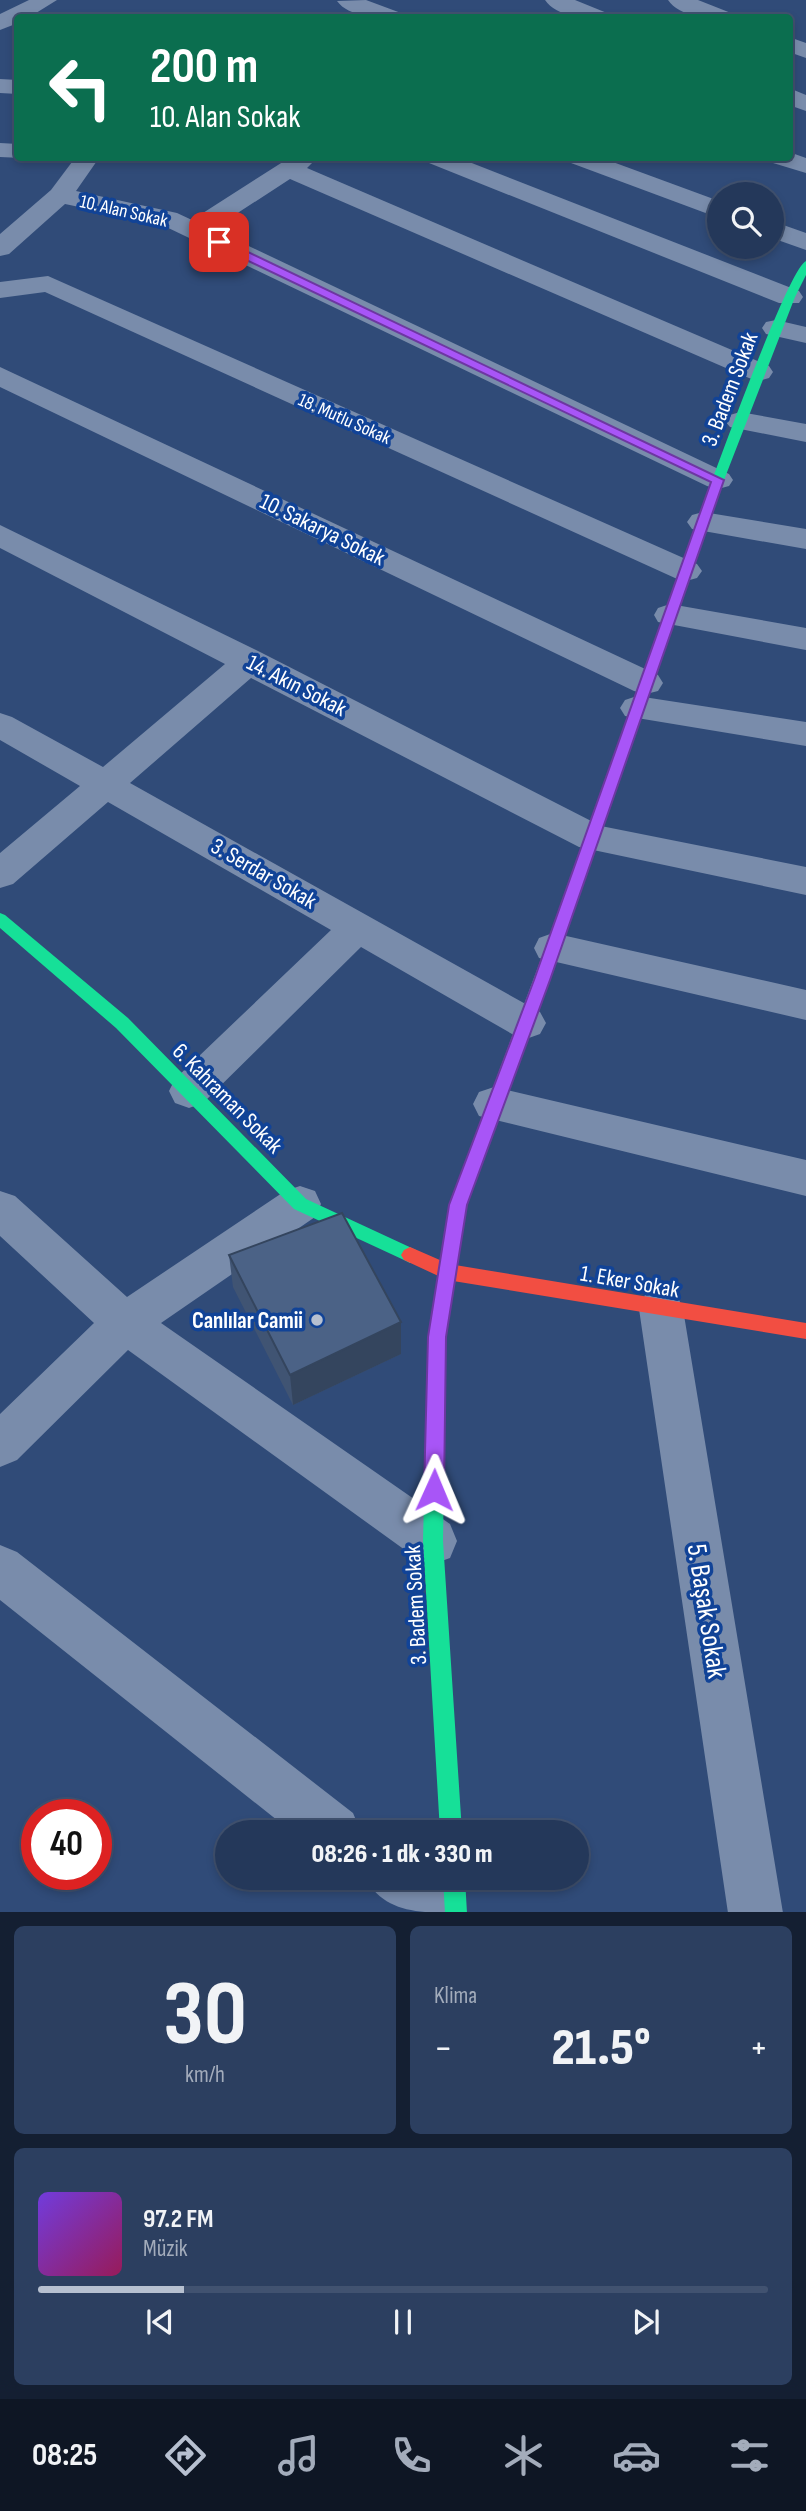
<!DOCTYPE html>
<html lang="tr">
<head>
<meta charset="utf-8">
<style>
  :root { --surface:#24385a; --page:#2c3f60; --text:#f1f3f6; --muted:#a3acbb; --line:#415270; --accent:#b7c0d0 }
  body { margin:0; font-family:"Sofia Sans Condensed",sans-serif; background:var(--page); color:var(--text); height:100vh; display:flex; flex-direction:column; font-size:26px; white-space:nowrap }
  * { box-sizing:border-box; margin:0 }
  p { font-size:23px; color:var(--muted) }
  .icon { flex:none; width:38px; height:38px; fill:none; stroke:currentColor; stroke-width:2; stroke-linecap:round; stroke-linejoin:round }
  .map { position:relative; height:1912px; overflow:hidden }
  .side { display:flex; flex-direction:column; gap:14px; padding:14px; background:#141f32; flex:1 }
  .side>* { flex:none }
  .banner { position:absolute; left:14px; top:14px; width:779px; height:147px; border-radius:7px; box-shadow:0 4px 10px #0003,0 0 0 2px var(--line); background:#0b6e4f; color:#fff; overflow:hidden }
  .buttons { position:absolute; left:707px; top:182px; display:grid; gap:14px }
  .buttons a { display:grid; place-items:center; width:77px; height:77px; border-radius:50%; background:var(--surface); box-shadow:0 4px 10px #0003,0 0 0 2px var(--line); font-size:35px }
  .speed { position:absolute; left:21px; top:1799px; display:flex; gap:14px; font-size:35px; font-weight:700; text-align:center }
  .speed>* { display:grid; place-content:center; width:91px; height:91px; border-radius:50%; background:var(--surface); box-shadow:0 4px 10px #0003,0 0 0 2px var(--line); line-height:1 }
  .speed .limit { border:10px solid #d22; background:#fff; color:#111 }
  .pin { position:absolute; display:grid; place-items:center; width:60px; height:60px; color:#fff; margin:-30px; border-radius:14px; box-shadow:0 4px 10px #0006 }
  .me { position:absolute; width:77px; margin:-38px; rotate:1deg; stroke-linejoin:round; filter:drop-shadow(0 0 5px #0008) }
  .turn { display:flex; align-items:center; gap:24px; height:147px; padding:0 21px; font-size:32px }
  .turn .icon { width:91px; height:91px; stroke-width:2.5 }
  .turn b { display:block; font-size:49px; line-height:60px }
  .big { font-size:52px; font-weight:800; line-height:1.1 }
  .side .widget { flex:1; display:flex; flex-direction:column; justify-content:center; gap:10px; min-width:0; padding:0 24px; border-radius:10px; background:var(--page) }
  .side .dial { align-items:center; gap:0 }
  .dial b { font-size:91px; line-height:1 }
  .song { display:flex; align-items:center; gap:21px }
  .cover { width:84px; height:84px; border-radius:10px; background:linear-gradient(135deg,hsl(260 70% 55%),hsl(330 70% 35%)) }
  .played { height:7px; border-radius:4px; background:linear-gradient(90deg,var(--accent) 20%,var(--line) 20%) }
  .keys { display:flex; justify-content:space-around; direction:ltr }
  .heat { display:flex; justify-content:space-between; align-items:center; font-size:38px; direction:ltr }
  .side .tiles { flex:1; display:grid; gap:14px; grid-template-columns:1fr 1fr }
  .widget:last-child { grid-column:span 2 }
  .trip { position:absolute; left:215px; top:1820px; width:374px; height:70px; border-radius:35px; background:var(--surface); box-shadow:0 4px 10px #0003,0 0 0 2px var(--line); font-weight:800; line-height:70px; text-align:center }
  .tabs { display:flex; height:112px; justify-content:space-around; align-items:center; background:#0e1624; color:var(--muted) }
  .tabs .icon { width:49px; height:49px }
  .tabs .active { color:var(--accent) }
  .tabs b { font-size:32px; color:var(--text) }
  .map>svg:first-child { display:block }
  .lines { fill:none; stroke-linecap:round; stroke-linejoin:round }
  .street { fill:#798cab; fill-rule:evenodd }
  .fast { fill:#16e098; fill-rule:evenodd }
  .jam { fill:#f24e42; fill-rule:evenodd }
  .wall { fill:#405473 }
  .shaded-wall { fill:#34455e }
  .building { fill:#4b6286; stroke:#34455e; stroke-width:2 }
  .route { fill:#a855f7; stroke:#6d37a1; stroke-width:2 }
  .poi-dot { fill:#b7c0d0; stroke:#114397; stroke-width:2.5 }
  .labels { text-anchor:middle; stroke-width:7; stroke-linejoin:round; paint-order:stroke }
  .far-street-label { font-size:19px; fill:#fff; stroke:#114397 }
  .street-label { font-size:23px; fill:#fff; stroke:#114397 }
  .poi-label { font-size:23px; font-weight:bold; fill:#fff; stroke:#114397; text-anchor:end }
  .near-street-label { font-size:28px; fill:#fff; stroke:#114397 }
</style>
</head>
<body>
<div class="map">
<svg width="806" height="1913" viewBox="0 0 806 1913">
  <rect width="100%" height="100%" fill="#304b78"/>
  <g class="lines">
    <path class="street" d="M29,0H57L28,18H18V23L0,30V14Z
      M366,0L401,13L404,18C384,18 350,19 337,1Z
      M545,0H575L607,13L610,18C590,18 558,19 545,0Z
      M668,0H698L731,13L734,18C713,18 681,19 668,0Z
      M789,37L806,43V58L789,52Z
      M0,79L18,80V94L0,93Z
      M789,88L806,95V111L789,105Z
      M0,143L18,144V158H22L0,157Z
      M789,152L806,158V173L773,163L770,158H789Z
      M75,158H99L76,191L177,213L192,220L289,158H317L307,168L769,366L773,372L769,378L759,381L749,378L290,179L213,229L729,474L733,480L729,486L718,489L707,486L160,224L65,204L9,254L0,256V234L51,190Z
      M426,158H459L799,291L803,297L799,303H779L429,163Z
      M568,158H602L719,201V218L571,163Z
      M772,221L806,233V250L772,238Z
      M48,276L697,564L702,571L697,578L686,581L675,578L45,292L0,298V282Z
      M776,320L806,327V343L766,334L762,328L766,322Z
      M0,367L658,675L663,683L658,691L646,694L634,691L0,387Z
      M740,412L806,424V442L730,427L725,421L730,415Z
      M703,512L806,529V549L692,529L687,522L692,515Z
      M0,525L262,653L601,826L806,867V895L579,847L251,678L130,783L540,1012L546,1023L540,1034L526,1039L512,1034L361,947L203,1103L189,1108L175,1103L169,1091L175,1079L331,930L108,802L13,884L0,888V853L80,786L0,740V713L12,717L103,767L225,664L0,548Z
      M670,604L806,628V650L658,622L654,615L658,608Z
      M637,696L806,722V746L625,716L620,708L625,700Z
      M553,933L806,990V1020L539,958L534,948L539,938Z
      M494,1087L806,1160V1196L479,1116L473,1104L479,1092Z
      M300,1186L315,1191L321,1204L315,1217L161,1323L450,1524L457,1541L450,1558L433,1564L416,1558L128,1350L17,1460L0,1467V1414L94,1323L0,1236V1191L15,1196L127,1297L285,1191Z
      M661,1289L677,1295L683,1309L783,1913H728L639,1309L645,1295Z
      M0,1545L17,1552L353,1813L361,1832H292L0,1600Z
      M365,1878C409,1876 444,1866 463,1913C418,1913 385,1913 365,1878Z"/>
    <path class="fast" d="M806,261V275L795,297L724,480L614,797L612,801H602L600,797C622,735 779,273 806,261Z
      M0,913L5,915L128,1018L306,1199L416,1250L419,1255L416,1260L410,1263L404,1260L294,1209L116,1028L0,928Z
      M546,961L552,963L554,967L467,1205L446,1337L443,1541L462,1832H440L423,1541L428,1337L449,1205L538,967L540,963Z
      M443,1878H465L467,1913H445Z"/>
    <path class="jam" d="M607,792L614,797L554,967L552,971H540L538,967L600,797Z
      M410,1247L449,1264L806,1323V1339L447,1280L404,1260L401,1255L404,1250Z"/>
  </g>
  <path class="wall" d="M229,1255L401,1322V1354L293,1405L233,1287Z"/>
  <path class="shaded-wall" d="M401,1322V1354L293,1405L290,1375Z"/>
  <path class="building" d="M342,1213L401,1322L290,1375L229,1255Z"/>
  <path class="route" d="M215,240H223L724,480L550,980L467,1205L446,1337L444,1490L441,1496L434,1499L427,1496L424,1490L428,1337L449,1205L534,980L711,482L215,245Z"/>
  <circle class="poi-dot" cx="317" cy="1320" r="7"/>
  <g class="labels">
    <g class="far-street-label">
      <text transform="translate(124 210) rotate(13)" y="7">10. Alan Sokak</text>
      <text transform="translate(345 418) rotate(24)" y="7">18. Mutlu Sokak</text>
    </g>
    <g class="street-label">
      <text transform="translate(729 389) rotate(-69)" y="8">3. Badem Sokak</text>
      <text transform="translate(323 529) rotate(26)" y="8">10. Sakarya Sokak</text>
      <text transform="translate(297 685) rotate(27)" y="8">14. Akın Sokak</text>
      <text transform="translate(264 873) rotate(30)" y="8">3. Serdar Sokak</text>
      <text transform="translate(228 1098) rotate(45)" y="8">6. Kahraman Sokak</text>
      <text transform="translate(630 1281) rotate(10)" y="8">1. Eker Sokak</text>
      <text transform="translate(415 1605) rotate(-93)" y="8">3. Badem Sokak</text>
    </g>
    <g class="poi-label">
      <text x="303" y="1328">Canlılar Camii</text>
    </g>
    <g class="near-street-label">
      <text transform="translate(708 1611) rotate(81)" y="10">5. Başak Sokak</text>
    </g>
  </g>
</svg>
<div class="buttons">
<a><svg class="icon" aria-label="search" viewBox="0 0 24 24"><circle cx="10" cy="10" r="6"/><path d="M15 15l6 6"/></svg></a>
</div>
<div class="speed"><div class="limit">40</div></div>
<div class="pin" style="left:219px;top:242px;background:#d93025"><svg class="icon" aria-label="arrive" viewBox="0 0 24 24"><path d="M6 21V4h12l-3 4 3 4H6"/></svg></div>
<svg class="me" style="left:434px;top:1490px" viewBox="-20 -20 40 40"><path d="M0-17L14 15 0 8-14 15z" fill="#a855f7" stroke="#fff" stroke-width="4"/></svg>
<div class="trip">08:26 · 1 dk · 330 m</div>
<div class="banner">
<div class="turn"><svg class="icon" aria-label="left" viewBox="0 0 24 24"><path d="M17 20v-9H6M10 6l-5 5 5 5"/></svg><div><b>200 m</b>10. Alan Sokak</div></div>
</div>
</div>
<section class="side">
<div class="tiles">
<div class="widget dial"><b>30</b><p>km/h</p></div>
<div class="widget"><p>Klima</p>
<div class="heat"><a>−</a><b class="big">21.5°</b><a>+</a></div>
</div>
<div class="widget">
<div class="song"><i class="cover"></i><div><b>97.2 FM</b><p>Müzik</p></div></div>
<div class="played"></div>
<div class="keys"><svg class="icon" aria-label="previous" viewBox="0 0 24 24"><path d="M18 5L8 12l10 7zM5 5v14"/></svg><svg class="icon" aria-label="pause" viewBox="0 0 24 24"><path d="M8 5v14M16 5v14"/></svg><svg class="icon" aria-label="next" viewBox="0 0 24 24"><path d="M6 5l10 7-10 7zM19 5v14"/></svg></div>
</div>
</div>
</section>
<nav class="tabs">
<b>08:25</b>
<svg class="icon active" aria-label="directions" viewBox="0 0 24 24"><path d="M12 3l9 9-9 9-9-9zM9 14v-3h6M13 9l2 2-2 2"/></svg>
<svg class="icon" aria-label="music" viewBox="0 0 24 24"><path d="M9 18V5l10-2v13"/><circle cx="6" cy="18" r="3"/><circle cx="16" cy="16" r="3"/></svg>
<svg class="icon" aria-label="phone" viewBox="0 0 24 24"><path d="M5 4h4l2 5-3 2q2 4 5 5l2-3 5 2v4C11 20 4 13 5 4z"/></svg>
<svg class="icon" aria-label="climate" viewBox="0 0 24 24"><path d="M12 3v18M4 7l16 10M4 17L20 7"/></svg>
<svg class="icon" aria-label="car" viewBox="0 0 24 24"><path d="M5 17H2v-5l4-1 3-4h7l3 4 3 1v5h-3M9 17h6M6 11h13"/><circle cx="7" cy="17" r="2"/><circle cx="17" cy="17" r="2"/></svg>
<svg class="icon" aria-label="filters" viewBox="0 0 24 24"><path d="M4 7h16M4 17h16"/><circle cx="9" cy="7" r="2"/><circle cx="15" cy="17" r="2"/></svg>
</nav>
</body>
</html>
